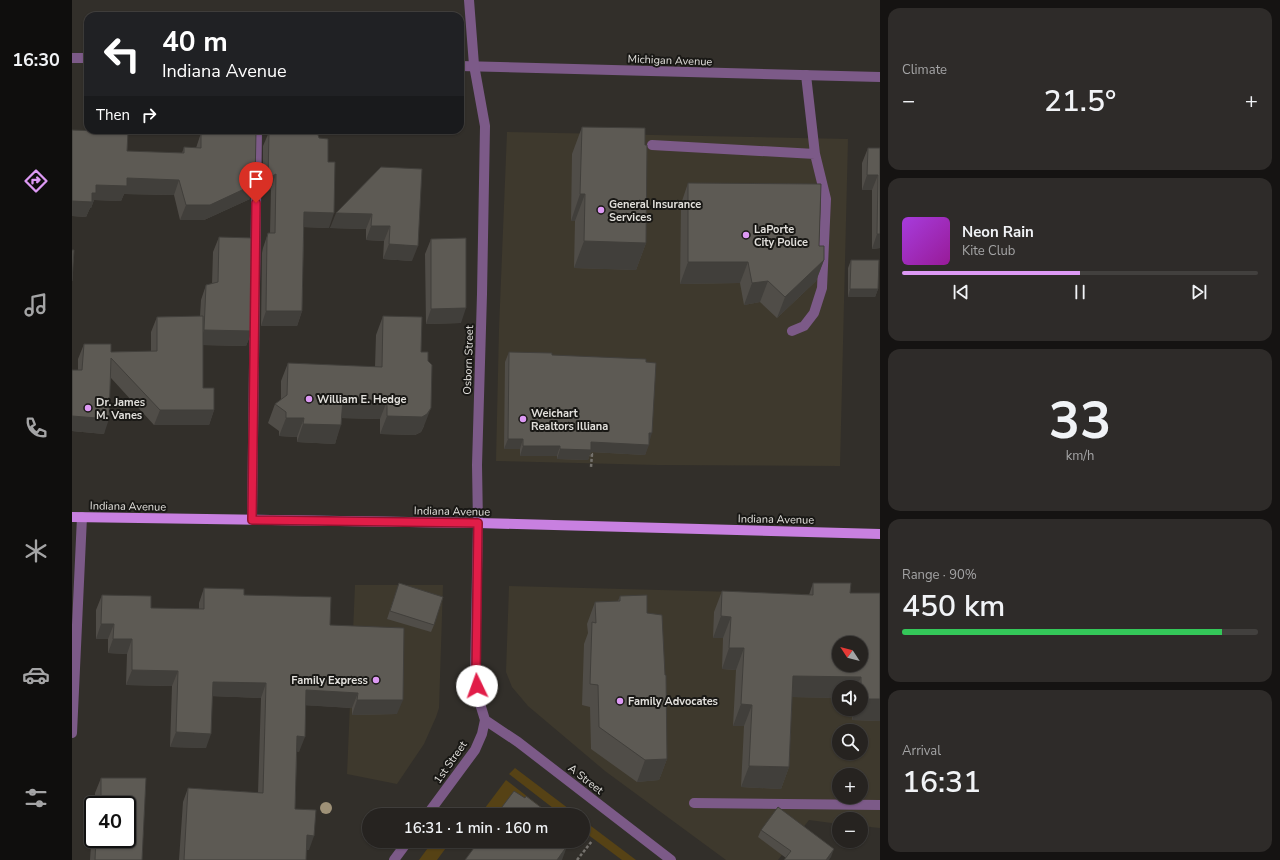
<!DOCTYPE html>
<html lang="en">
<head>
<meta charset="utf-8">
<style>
  :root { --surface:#262320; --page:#2e2b29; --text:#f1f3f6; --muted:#a4a4a5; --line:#42403e; --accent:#dd99f4 }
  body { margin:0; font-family:"Nunito Sans",sans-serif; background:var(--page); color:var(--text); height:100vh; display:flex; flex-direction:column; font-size:15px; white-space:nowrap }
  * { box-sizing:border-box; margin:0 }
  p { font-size:13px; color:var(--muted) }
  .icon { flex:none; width:22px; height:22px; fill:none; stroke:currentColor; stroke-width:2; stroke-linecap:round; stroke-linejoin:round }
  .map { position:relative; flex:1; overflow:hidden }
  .side { display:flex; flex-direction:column; gap:8px; padding:8px; background:#151312; width:400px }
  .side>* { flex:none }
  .guide { position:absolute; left:12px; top:12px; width:380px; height:122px; border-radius:12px; box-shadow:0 1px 3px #0004,0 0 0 1px var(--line); background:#202124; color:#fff; overflow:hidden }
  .needle { width:26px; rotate:306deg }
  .controls { position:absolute; left:760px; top:636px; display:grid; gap:8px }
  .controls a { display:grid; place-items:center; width:36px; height:36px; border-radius:50%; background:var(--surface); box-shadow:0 1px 3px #0004,0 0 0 1px var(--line); font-size:20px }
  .speed { position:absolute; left:12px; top:796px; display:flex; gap:8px; font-size:20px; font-weight:700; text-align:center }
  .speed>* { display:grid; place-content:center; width:52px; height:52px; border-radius:50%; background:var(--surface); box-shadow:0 1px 3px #0004,0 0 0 1px var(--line); line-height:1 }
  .speed .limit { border:2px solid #111; border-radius:6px; background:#fff; color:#111 }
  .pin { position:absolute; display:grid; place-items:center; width:34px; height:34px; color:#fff; margin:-41px -17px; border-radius:50% 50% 50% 0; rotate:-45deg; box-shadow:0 0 4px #0007 }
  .pin .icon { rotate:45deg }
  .me { position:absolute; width:44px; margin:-22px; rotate:357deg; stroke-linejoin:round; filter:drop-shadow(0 0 3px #0008) }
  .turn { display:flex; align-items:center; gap:14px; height:84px; padding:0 12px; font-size:18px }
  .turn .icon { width:52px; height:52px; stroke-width:2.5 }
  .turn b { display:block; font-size:28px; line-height:34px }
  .then { display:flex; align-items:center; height:38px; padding:0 12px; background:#0003; gap:8px; font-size:15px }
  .big { font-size:30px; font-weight:600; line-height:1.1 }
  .side .card { flex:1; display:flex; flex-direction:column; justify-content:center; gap:6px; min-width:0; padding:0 14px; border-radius:12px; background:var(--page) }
  .side .dial { align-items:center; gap:0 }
  .dial b { font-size:52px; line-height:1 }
  .song { display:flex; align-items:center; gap:12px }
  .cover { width:48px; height:48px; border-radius:6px; background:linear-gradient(135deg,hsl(280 70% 55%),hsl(300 70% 35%)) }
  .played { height:4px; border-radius:2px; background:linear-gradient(90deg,var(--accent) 50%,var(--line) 50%) }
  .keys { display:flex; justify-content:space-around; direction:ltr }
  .heat { display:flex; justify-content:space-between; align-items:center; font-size:22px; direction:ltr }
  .charge { height:6px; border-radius:3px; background:linear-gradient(90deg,#34c759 90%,var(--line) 0) }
  .trip { position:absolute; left:290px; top:808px; width:228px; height:40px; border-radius:20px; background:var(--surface); box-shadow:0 1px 3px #0004,0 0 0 1px var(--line); font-weight:600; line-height:40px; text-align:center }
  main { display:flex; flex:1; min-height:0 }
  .tabs { display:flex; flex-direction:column; width:72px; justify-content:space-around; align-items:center; background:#0f0e0d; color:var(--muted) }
  .tabs .icon { width:28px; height:28px }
  .tabs .on { color:var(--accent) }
  .tabs b { font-size:18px; color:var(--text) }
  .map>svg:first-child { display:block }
  .built { fill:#3e392d; fill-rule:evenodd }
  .green { fill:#564215 }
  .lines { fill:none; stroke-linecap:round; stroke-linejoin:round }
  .path { stroke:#75726d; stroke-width:2.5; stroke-dasharray:3 2; stroke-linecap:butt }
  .service { stroke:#7c5a88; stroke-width:10 }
  .minor { stroke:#7c5a88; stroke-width:10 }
  .tertiary { stroke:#7c5a88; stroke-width:10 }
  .primary { stroke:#c880e0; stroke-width:10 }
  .tree { fill:#9e9177 }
  .wall { fill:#504d48 }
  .shaded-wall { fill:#413f3b }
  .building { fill:#5d5a54; stroke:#413f3b; fill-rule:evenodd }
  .route-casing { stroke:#92132f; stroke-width:10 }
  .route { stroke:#e11d48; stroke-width:7 }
  .poi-dot { fill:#dd99f4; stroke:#191815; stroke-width:1.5 }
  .labels { text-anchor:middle; stroke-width:4; stroke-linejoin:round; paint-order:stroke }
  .street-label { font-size:11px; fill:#e2e0dc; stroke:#191815 }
  .poi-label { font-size:11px; font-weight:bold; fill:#e2e0dc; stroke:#191815; text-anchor:start }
</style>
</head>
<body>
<main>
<nav class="tabs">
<b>16:30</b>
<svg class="icon on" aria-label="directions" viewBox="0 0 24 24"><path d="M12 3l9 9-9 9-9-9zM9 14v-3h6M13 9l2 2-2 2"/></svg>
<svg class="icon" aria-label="music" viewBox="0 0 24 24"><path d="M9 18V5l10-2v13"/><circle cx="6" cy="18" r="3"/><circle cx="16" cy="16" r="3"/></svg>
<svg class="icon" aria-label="phone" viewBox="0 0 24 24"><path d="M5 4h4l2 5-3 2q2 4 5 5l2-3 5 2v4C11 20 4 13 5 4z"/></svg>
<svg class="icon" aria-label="climate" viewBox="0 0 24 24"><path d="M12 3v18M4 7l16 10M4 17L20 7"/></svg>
<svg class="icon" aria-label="car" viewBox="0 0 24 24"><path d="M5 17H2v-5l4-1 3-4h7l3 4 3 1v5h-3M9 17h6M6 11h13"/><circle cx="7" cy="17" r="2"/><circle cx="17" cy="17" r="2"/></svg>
<svg class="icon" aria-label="filters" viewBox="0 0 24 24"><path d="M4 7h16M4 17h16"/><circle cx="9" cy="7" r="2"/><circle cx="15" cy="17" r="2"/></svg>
</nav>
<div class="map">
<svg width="808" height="860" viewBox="0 0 808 860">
  <rect width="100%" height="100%" fill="#322f2a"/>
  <path class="built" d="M435,132L776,139L768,466L585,465L424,461L427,329Z
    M283,585H371L367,708L364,717L352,744L325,784L275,774Z
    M437,586L808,596V828L789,826V819H767V824L737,820L706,860H654L533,771L456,706L440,687L434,672ZM767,643H789V665H767ZM767,687H789V709H767ZM767,731H789V753H767ZM767,775H789V797H767Z"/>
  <path class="green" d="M443,768L505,815H490L437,774Z
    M434,780L479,815H409L410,812Z
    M511,820L564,860H550L511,831Z
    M361,841H379L365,860H347Z"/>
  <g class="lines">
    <path class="path" d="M515,455L520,454L519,467
      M505,860L520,841"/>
    <path class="service" d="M580,145L743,154
      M720,331L732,326L742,313L750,288L754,199L743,154L734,75
      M180,520L185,130
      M0,733L10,517
      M622,803L808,805"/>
    <path class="minor" d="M0,58H16
      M388,66L808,77"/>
    <path class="tertiary" d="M413,720L446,742L599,860
      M355,815L403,750L410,734L413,720L406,697L403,675L406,523L405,465L410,294L413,126L402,65L397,0
      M322,860L336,841"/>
    <path class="primary" d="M0,517L406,523L808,534"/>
  </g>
  <circle class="tree" cx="254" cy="808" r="6"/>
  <path class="wall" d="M510,127L573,145L574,243L564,270L502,268L503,221H499L500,154Z
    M0,130L55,151L110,153L112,147L124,148L129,133L146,134L147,130L183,184L178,199L132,220H108L102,195L52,194L49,201L22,200L19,208H18L14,217L0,216Z
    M197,132L256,162L257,228L232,227L230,311L225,326H189L190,253L191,248L196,233H198L199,189L191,193V146Z
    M796,148H808V248L800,249V190H790V163Z
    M309,167L340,261L311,259L312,241L294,240V229L258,228Z
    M616,183L747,246L752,260L744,281L705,318L688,302L672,305L668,283L608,284L609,204Z
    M147,237L181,310L180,315V331L174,346L131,345V388L142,410L137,425H82L39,378L32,434L0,431V370H6V359L12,344L39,352L79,351V332L85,317L128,316L129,300L134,285L140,284L141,252Z
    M359,239L389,323L354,324L353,254Z
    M779,260L806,289L803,297H776V268Z
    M311,316L349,352L352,426L349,432L343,435L308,434V419L270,418L263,444L225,442V437L207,436V431L196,423L203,404L209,400V381L216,363L303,367L304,335Z
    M437,352L480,355L577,443L573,455L519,452L516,460L485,459V456H448V449H432L433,362Z
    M327,583L362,625L359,632L315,619Z
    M741,583L778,593H808V721L780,720L781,709H789V687H767V698L720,697L717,767L709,789L669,787L672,726H661L664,670L650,669L651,638H641L642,612L650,591L737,595Z
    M132,588L172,595L258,625L325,714L280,715V708L233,705L227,752L225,751L223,809L237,850H234V860H107L111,802L116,788L186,793L189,698L140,696L134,748L98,747L100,686L54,685L55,654L36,653V639H24V610L30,595L79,608L127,609V603Z
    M548,596L575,613L595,759L587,780L565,782L519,749L518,707L510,705L512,644L516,633L515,624L523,602L546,601Z
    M29,778H74L70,860H18L20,830L21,826V839H55V805H23V793Z
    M689,830L759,857L714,858L686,837Z"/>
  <path class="shaded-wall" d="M204,174L199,189L191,193L196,178Z
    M795,175H806L800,190H790Z
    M55,178L107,180L102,195L52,194L49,201L22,200L19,208H18L14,217L0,216V201L20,193L24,185Z
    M183,184L178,199L132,220H108L114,205Z
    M508,194H513L503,221H499Z
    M232,212L262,213L257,228L227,227Z
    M264,213L300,214L294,229L258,228Z
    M299,226H318L312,241L294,240Z
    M805,234H808V248L800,249Z
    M512,241L574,243L564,270L502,268Z
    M317,244L346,246L340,261L311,259Z
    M752,260L744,281L705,318L713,297Z
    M616,262H676L668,283L608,284Z
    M696,281L688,302L672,305L680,283Z
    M778,289H806L803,297H776Z
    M394,308L389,323L354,324L359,309Z
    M194,311H230L225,326H189Z
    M132,330L180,331L174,346L127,345Z
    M271,399L315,401L308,419L264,418Z
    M359,408L352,426L349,432L343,435L308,434L315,416Z
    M88,410H142L137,425H82Z
    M0,416L37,419L32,434L0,431Z
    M214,418H232L225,437L207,436Z
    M231,424L269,425L263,444L225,442Z
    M577,433H580L577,443Z
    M436,439H451L448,449H432Z
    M519,442L577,445L573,455L519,452L516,460L485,459L488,449Z
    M451,446H488L485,456H448Z
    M649,616L659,617L651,638H641Z
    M29,624H42L36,639H24Z
    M41,639H60L55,654L36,653Z
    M657,648H672L664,670L650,669Z
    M60,670L106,671L100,686L54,685Z
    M721,676L789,677L785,687H767V698L714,697Z
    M141,682L194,683L189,698L135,696Z
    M234,690L286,693L280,708L228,705Z
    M789,699H808V721L780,720L784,709H789Z
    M285,700H331L325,714L280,715Z
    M669,704L680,705L672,726H661Z
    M104,732L139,734L134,748L98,747Z
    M225,736L233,737L227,752L220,751Z
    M595,759L587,780L565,782L573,760Z
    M677,766L717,767L709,789L669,787Z
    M235,835L242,836L237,850H230Z
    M494,841H497L490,860H485L491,844Z
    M762,849L759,857L757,860H754Z"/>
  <path class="building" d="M510,127L573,128V145H575L574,243L512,241L513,194H508Z
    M0,130L56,132L55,151L112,153V147L129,148V133L147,134V130L184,131L183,184L138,205H114L107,180L55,178V186L24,185V193H20V202L0,201Z
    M197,132H245L247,138L256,139V162H263L262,213L232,212L230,311H194L195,238L196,233H203L204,174L196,178Z
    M796,148H808V234H805L806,175H795Z
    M309,167L350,169L346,246L317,244L318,226H299L300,214L264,213Z
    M616,183L749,184L747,246H752V260L713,297L696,281L680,283L676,262H616Z
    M147,237L182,238L181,310H180V331L132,330L134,285L146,282Z
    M394,238V308L359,309V239Z
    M0,250H2L0,281Z
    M779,260H807L806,289H778Z
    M131,316V388H142V410H88L39,358L37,419L0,416V370H10L12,344H39V352L85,351V317Z
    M311,316L350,317L349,352H356V361L360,365L359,408L355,414L350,417L315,416V401L271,399L269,425L231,424L232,418H214V412L203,404L215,395L216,363L310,367Z
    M437,352L480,353V355L574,359V362L584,363L580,433H577V445L519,442V450L488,449V446H451V439H436Z
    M327,583L371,597L362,625L318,611Z
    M741,583H779L778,593H808V699H789V677L721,676L717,767L677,766L680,705L669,704L672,648H657L659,617L649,616L650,591L741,595ZM767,643H789V665H767Z
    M132,588L172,589V595L259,597L258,625L332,628L331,700H285L286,693L234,690L233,737L225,736L223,809L244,810L242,836L235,835L234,860H112L116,788L191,793L194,683L141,682L139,734L104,732L106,671L60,670V639H41L42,624H29L30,595L79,596V608L132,609Z
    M575,595V613L590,615L593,675H594L595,759L573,760L527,727L526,685L518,684L520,622L524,623L523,602L548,601V596Z
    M29,778H74L70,860H23L24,839H55V805H29Z
    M442,791L453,798L454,796L479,815H424Z
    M706,807L762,849L754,860H712L719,851L689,830Z
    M407,841H494L491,844L495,846L485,860H393Z"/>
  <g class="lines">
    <g class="route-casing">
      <path id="route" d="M184,203L180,520L406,523L404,675L405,686"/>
    </g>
    <use href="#route" class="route"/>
  </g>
  <g class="poi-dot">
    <circle cx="529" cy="210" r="4"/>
    <circle cx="674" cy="235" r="4"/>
    <circle cx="237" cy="399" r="4"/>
    <circle cx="16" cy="408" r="4"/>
    <circle cx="451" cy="419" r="4"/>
    <circle cx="304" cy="680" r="4"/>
    <circle cx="548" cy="701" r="4"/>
  </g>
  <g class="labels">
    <g class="street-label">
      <text transform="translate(598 60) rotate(2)" y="4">Michigan Avenue</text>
      <text transform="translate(396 360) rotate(-88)" y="4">Osborn Street</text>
      <text transform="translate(56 506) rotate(1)" y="4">Indiana Avenue</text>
      <text transform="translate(380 511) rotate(1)" y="4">Indiana Avenue</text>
      <text transform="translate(704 519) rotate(1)" y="4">Indiana Avenue</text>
      <text transform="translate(378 762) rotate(-55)" y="4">1st Street</text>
      <text transform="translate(514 779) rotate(38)" y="4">A Street</text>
    </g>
    <g class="poi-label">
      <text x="537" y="208">General Insurance<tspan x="537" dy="13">Services</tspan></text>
      <text x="682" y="233">LaPorte<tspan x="682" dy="13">City Police</tspan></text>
      <text x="245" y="403">William E. Hedge</text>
      <text x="24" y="406">Dr. James<tspan x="24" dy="13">M. Vanes</tspan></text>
      <text x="459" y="417">Weichart<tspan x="459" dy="13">Realtors Illiana</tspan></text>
      <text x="296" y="684" text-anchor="end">Family Express</text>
      <text x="556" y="705">Family Advocates</text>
    </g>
  </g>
</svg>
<div class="controls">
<a><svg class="needle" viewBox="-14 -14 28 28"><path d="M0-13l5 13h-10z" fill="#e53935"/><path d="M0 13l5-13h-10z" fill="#a4a4a5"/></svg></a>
<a><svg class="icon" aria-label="sound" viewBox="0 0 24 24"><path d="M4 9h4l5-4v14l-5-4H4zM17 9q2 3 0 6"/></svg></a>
<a><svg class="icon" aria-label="search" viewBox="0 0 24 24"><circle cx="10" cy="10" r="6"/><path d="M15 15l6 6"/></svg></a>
<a>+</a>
<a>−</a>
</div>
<div class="speed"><div class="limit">40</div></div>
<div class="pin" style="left:184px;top:203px;background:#d93025"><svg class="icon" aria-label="arrive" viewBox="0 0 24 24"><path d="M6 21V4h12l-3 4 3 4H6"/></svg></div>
<svg class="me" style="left:405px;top:686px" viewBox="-20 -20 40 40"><circle r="19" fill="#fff"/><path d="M0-13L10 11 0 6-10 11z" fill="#e11d48"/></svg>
<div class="trip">16:31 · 1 min · 160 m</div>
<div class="guide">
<div class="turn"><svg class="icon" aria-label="left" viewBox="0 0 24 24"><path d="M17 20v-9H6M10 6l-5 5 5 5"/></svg><div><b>40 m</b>Indiana Avenue</div></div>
<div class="then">Then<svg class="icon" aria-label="right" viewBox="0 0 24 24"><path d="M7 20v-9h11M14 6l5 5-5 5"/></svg></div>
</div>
</div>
<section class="side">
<div class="card"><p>Climate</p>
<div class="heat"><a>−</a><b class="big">21.5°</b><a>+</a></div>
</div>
<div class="card">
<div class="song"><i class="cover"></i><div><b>Neon Rain</b><p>Kite Club</p></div></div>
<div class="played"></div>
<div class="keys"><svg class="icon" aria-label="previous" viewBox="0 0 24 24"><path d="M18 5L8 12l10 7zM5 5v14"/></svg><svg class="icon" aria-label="pause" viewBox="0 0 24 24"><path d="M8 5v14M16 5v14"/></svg><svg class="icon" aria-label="next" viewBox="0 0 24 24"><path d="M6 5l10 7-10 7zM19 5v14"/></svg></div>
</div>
<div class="card dial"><b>33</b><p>km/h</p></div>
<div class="card"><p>Range · 90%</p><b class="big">450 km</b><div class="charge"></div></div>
<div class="card"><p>Arrival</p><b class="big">16:31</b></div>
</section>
</main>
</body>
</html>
